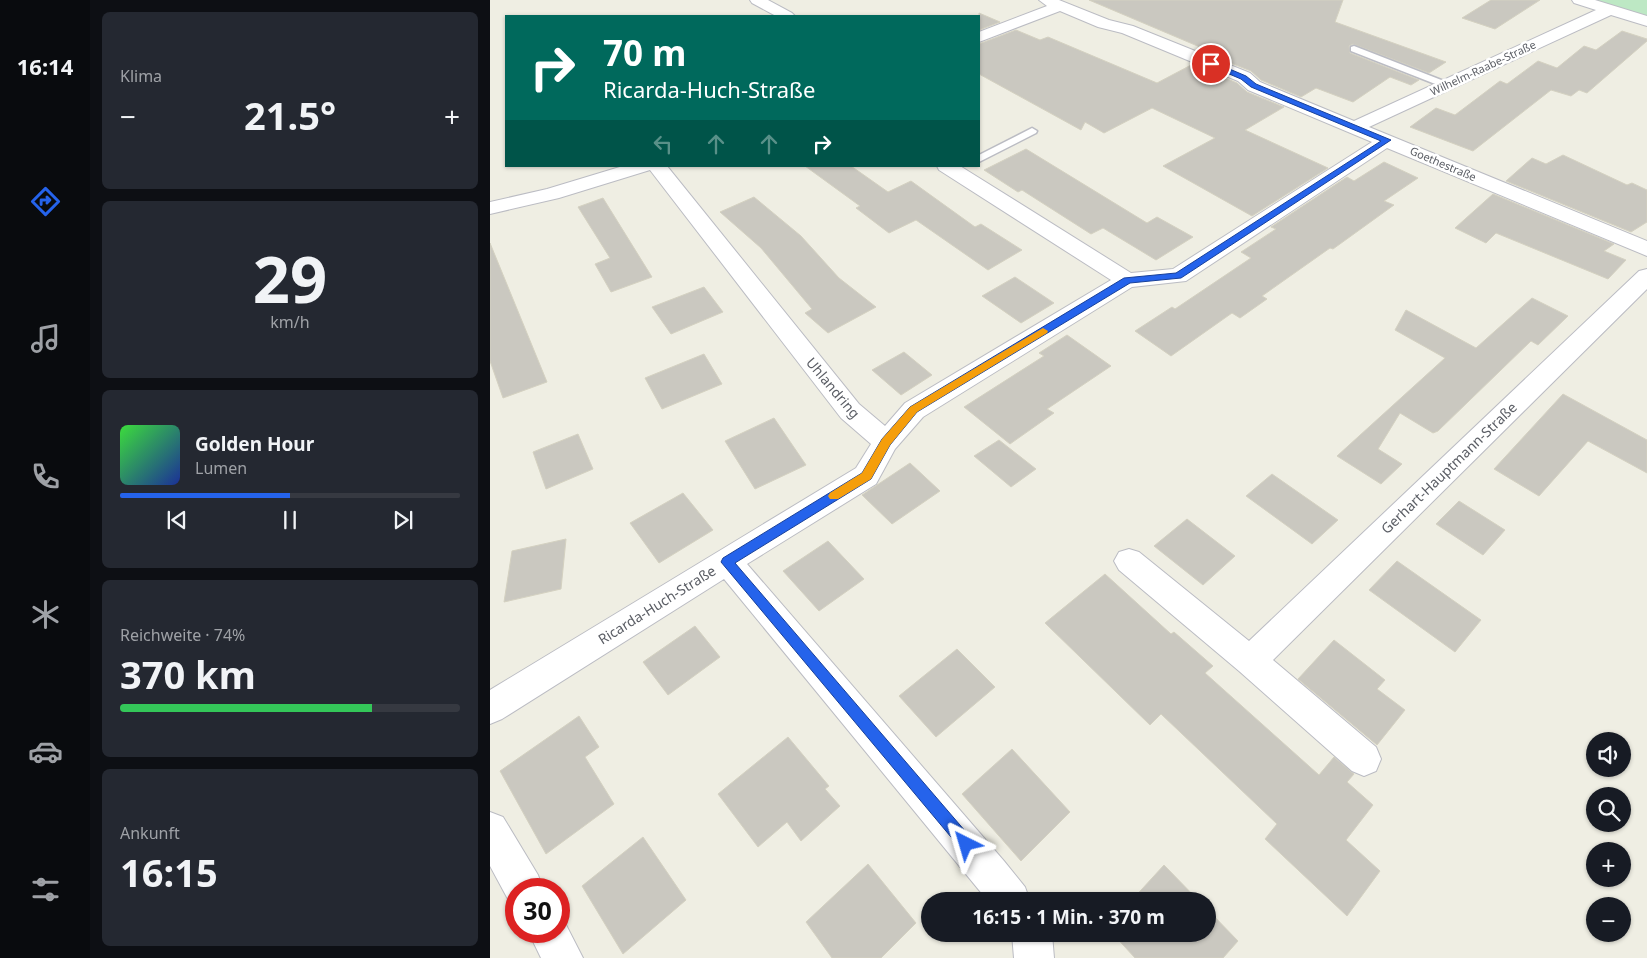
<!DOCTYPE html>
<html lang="de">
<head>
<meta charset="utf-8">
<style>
  :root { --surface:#171b24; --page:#242831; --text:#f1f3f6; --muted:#9ea1a6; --line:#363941; --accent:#2563eb }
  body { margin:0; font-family:"Noto Sans",sans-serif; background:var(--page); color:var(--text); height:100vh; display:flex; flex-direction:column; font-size:19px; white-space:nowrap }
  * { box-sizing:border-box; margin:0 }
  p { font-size:16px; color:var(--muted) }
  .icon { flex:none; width:28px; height:28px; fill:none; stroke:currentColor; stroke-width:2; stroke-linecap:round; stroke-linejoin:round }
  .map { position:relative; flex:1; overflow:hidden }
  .drawer { display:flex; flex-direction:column; gap:12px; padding:12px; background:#0d0f14; width:400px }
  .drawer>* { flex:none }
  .guide { position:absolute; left:15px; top:15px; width:475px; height:152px; border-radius:0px; box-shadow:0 1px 4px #0004; background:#00695c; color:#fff; overflow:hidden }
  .tools { position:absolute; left:1096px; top:732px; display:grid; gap:10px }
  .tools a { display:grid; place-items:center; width:45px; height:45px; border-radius:50%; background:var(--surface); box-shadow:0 1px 4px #0004; font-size:25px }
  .speed { position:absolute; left:15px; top:878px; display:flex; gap:10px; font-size:25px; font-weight:700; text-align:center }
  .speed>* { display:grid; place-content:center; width:65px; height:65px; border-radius:50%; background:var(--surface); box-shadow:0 1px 4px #0004; line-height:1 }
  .speed .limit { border:8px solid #d22; background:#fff; color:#111 }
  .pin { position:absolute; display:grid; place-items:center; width:42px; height:42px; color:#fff; margin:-21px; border:2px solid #fff; border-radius:50%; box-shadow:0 1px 5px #0007 }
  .me { position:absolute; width:55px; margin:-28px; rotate:320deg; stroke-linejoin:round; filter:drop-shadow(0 0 4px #0008) }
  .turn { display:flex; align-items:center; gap:18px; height:105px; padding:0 15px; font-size:22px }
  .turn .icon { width:65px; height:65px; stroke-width:2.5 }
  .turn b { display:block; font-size:35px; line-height:42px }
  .lanes { display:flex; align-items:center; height:48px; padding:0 15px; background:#0003; justify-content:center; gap:25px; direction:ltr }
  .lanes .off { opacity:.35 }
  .big { font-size:38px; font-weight:700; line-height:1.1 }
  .drawer .widget { flex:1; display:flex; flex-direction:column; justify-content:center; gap:8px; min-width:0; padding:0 18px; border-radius:8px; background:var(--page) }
  .drawer .dial { align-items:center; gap:0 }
  .dial b { font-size:65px; line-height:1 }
  .song { display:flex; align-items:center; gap:15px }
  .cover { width:60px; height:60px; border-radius:8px; background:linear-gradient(135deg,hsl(120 70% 55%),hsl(230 70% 35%)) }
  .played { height:5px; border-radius:2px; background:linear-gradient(90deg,var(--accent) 50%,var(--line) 50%) }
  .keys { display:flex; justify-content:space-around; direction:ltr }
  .heat { display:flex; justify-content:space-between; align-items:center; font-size:28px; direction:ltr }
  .charge { height:8px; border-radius:4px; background:linear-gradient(90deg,#34c759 74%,var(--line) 0) }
  .trip { position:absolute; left:431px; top:892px; width:295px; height:50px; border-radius:25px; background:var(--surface); box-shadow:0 1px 4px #0004; font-weight:700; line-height:50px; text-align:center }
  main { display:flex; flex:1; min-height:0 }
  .menu { display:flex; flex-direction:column; width:90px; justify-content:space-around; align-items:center; background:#090b0e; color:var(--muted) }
  .menu .icon { width:35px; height:35px }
  .menu .on { color:var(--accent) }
  .menu b { font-size:22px; color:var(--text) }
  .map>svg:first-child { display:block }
  .green { fill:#bde8c4 }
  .building { fill:#cac8c0; stroke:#d4d1c1 }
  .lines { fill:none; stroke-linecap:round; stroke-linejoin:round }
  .lane-casing { stroke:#bbbcc3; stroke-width:3 }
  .street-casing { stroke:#bbbcc3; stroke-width:2 }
  .lane { fill:#fff; fill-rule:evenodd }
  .street { fill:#fff; fill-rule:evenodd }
  .route { fill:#2563eb; stroke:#184099 }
  .slow { fill:#f59e0b }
  .labels { text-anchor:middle; stroke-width:5; stroke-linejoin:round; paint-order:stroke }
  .far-street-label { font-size:11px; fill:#5b5e65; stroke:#fff }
  .street-label { font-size:14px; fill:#5b5e65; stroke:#fff }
</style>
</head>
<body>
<main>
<nav class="menu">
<b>16:14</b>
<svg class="icon on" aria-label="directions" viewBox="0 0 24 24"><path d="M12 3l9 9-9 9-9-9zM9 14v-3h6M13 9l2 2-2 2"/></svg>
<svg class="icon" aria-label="music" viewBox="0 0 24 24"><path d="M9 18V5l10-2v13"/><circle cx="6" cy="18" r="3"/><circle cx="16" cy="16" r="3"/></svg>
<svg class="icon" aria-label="phone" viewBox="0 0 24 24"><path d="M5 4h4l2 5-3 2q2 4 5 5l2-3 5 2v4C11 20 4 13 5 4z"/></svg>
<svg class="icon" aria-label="climate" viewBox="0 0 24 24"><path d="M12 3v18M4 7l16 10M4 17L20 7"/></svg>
<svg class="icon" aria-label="car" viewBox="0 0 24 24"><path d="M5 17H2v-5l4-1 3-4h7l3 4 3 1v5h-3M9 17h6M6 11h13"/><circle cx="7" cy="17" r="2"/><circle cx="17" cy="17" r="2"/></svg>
<svg class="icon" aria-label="filters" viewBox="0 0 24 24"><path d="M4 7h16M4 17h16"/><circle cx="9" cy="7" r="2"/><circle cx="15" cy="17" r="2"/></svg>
</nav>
<section class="drawer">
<div class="widget"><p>Klima</p>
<div class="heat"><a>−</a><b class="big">21.5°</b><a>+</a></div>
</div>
<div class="widget dial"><b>29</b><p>km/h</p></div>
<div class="widget">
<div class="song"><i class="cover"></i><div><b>Golden Hour</b><p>Lumen</p></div></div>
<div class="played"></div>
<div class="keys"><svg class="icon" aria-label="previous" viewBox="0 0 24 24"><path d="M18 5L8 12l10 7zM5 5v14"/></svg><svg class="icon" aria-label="pause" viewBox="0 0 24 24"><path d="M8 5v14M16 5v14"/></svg><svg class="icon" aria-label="next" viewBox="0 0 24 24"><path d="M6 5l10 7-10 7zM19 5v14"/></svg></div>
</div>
<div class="widget"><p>Reichweite · 74%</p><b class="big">370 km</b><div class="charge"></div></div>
<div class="widget"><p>Ankunft</p><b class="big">16:15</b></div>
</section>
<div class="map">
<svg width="1157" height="958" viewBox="0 0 1157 958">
  <rect width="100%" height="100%" fill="#efeee3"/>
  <path class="green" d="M1099,0H1157V18Z"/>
  <path class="building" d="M599,0H853L845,22L956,62L939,73L863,44L859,46L860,53L929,80L921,85L900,77L863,102L826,88L811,97L771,80L761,71L720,55L724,53Z
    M1001,0H1050L1005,29L972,18Z
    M489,13L510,22L489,30Z
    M526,30L550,40L558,37L667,83L703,64L747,83L757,92L794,107L755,130L838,168L762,216L673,166L725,138L662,108L614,133L595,122L591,130L489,74V44Z
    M1132,31L1157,39V41L1097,93L1089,90L1081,96L1061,90L983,151L920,127L946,108L965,115L1010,81L1017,84L1048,61L1067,68L1094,46L1106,50Z
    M536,149L657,223L667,217L703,237L666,260L613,228L601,234L532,190L528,192L494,170Z
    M1073,155L1137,185L1142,183L1157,190V222L1141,232L1016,181L1042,158L1056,164Z
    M894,162L928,178L894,201L904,205L843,249L840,248L772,296L777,299L750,318L742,313L681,356L645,331L682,307L685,309L761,258L751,252L786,229L781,227L857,177L864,181Z
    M315,166H361L398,192L421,181L485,227L491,224L532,250L498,270L426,220L399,233L366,208L370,206Z
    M1003,194L1124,244L1114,251L1136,260L1118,279L1006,233L996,243L965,228Z
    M264,197L311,236L349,278L386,307L338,333L315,313L322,309L271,248L230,212Z
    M113,198L162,277L121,292L105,264L120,258L88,207Z
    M0,243L57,382L13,398L0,361Z
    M525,277L564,303L531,323L492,296Z
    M214,287L233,312L181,334L162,307Z
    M1042,298L1078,316L1048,345L1041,341L948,431L943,433L910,413L888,449L912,464L891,484L847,456L955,358L905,330L916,310L986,348Z
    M577,335L621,366L557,409L564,413L520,444L474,407L554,356L549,353Z
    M414,352L442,375L411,395L382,370Z
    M214,354L232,384L172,409L155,378Z
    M1073,394L1157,440V473L1098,441L1049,496L1004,469Z
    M284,418L316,465L265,489L235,441Z
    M88,434L103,469L56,489L43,452Z
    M509,440L546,469L521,487L484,456Z
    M420,463L450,491L402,524L372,495Z
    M782,474L848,520L822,544L756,496Z
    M193,493L223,530L169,563L140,523Z
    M969,501L1015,530L993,555L946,524Z
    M697,519L745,556L713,585L664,546Z
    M76,539L71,589L14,602L22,551Z
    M338,541L374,579L329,611L293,571Z
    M907,561L991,620L965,652L879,590Z
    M615,574L681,634L684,632L723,666L715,673L829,775L844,757L864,774L857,782L883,805L856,840L890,871L857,916L775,839L787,824L671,714L660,725L555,623Z
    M205,626L230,657L178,695L153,662Z
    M844,640L895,680L887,689L915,710L887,745L808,679Z
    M467,649L505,687L446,737L409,696Z
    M89,716L109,747L95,757L124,804L56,854L10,771Z
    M298,737L339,786L335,789L350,806L311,841L297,822L268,847L228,794Z
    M522,749L580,812L531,861L472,794Z
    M153,837L196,900L133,954L92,886Z
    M378,864L426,923L391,958H342L316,922Z
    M674,865L709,901H641Z
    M718,910L748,941L733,958H645L623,934H718Z"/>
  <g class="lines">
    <g class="lane-casing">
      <path id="lane" d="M864,46L959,83L961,85L956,88L953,87L861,51V47Z
        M542,128L547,131L546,133L489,162V155Z"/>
    </g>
    <g class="street-casing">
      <path id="street" d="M260,0H278L302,13L305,16H286L262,3Z
        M549,0H569L619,20L643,26L760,73L770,82L864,121L1106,10L1084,3L1082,0H1105L1157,16V26L1121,15L879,127L1157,241V256L897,148L696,281L642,287L433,417L405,449L386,484L257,564L514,861L535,887L540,901H498L234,579L12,719L0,724V690L366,468L381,444L351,418L160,170L69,198L0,214V202L57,189L133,166H177L369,404L395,426L415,403L621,280L449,170L447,166H470L641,273L683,269L882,142L758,90L748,81L632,33L608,27L570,11L489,42V32L557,6Z
        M1157,269V289L783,660L886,747L891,759L886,771L874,776L862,771L749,671L629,570L624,561L629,552L639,549L649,552L759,641L1149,271Z
        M0,812L13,817L48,875L53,889H26V905L20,903L0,866Z
        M69,916L72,917L93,958H51L38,931H69Z
        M522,934H562L564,958H524Z"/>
    </g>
    <use href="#lane" class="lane"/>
    <use href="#street" class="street"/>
  </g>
  <path class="route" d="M718,62H723L756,76L766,84L901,140L691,278L640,283L427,412L400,445L381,479L245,563L482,839L484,844L482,849L476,852L471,849L231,562L233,558L372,473L392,439L420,407L634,278L686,273L891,141L761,87L751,79L718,65Z"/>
  <path class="slow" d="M553,328L558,331L557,333L427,412L400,445L381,479L348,499H340L338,496L340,493L372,473L392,439L420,407Z"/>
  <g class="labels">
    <g class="far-street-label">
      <text transform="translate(993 68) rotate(-25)" y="4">Wilhelm-Raabe-Straße</text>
      <text transform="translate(953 164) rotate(23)" y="4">Goethestraße</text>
    </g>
    <g class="street-label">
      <text transform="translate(343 388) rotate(50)" y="5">Uhlandring</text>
      <text transform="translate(959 468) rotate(-44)" y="5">Gerhart-Hauptmann-Straße</text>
      <text transform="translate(167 605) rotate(-32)" y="5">Ricarda-Huch-Straße</text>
    </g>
  </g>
</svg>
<div class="tools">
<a><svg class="icon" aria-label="sound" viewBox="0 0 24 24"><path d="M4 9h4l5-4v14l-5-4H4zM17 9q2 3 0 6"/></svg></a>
<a><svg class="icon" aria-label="search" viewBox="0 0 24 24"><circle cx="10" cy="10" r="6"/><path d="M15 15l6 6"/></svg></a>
<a>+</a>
<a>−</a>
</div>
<div class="speed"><div class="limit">30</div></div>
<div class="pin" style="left:721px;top:64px;background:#d93025"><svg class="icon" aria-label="arrive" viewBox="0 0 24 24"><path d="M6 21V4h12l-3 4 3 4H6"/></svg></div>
<svg class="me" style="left:476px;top:844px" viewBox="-20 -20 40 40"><path d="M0-17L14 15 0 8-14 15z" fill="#2563eb" stroke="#fff" stroke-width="4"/></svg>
<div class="trip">16:15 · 1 Min. · 370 m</div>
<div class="guide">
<div class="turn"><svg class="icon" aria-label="right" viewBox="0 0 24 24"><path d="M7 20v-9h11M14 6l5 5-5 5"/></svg><div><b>70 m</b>Ricarda-Huch-Straße</div></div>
<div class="lanes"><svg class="icon off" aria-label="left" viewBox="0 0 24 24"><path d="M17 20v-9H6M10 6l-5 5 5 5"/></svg><svg class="icon off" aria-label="ahead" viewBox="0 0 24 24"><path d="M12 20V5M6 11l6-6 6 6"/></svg><svg class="icon off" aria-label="ahead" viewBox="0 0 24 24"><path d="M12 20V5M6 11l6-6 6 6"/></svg><svg class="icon" aria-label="right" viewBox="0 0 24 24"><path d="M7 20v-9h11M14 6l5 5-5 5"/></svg></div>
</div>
</div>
</main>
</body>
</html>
